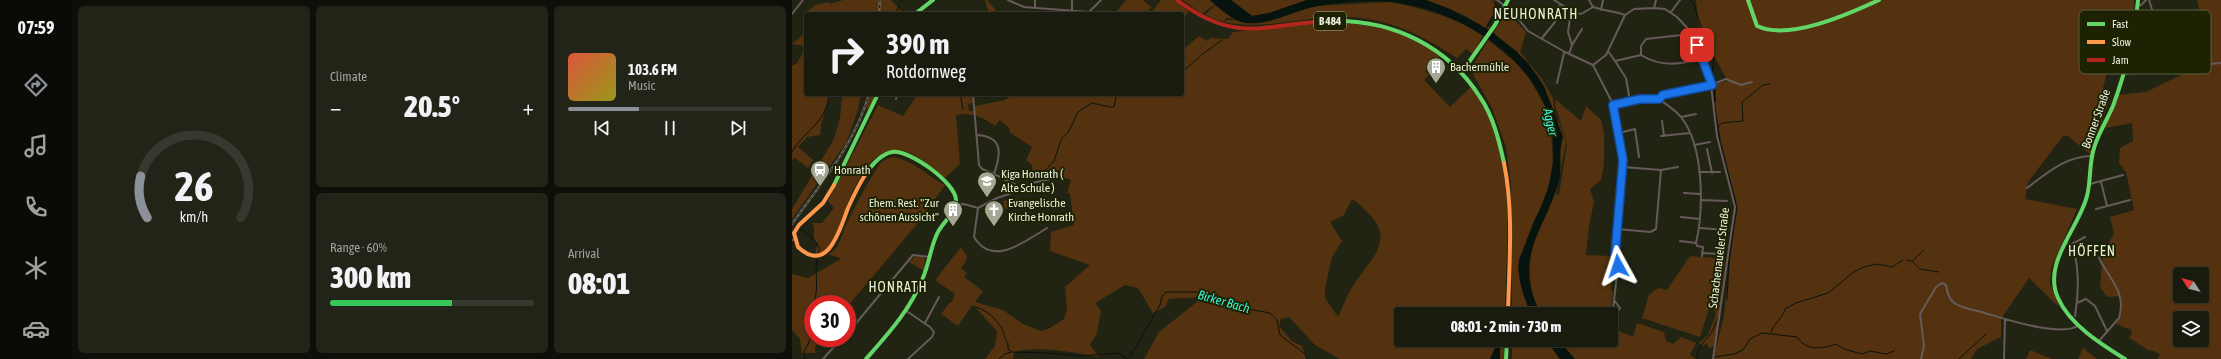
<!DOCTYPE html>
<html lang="en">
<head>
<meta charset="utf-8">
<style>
  :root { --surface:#191b0e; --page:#222417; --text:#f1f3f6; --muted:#9fa19e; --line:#37392e; --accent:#8c9099 }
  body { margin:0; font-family:"Asap Condensed",sans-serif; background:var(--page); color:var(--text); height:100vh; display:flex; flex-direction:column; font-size:15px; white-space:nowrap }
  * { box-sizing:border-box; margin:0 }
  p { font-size:13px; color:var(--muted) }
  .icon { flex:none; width:22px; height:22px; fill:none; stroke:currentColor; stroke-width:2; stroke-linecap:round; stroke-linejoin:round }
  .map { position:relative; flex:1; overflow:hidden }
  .details { display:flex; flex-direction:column; gap:6px; padding:6px; background:#0e0f08; width:720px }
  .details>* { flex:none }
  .guide { position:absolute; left:12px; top:12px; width:380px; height:84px; border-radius:4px; box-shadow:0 1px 3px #0004,0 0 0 1px var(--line); background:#191b0e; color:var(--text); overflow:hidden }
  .needle { width:26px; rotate:306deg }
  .tools { position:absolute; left:1381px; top:267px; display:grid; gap:8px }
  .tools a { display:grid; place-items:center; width:36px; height:36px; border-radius:4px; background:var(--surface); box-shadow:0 1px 3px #0004,0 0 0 1px var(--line); font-size:20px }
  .speed { position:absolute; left:12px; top:295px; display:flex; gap:8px; font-size:20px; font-weight:700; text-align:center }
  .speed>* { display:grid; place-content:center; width:52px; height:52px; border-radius:50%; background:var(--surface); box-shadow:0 1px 3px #0004,0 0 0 1px var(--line); line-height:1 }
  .speed .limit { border:6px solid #d22; background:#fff; color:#111 }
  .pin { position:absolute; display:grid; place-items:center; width:34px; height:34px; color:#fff; margin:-17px; border-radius:8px; box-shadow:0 2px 6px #0006 }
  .me { position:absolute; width:44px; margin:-22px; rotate:355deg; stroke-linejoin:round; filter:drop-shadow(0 0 3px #0008) }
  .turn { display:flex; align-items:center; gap:14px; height:84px; padding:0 16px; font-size:18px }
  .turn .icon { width:52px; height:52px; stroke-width:2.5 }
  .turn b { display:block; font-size:28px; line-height:34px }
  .big { font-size:30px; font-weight:800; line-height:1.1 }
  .details .tile { flex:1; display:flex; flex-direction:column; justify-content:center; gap:6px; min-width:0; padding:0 14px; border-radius:6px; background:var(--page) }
  .details .dial { align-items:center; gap:0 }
  .dial svg { height:104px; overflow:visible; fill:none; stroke:var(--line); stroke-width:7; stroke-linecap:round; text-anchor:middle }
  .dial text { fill:var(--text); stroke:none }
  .song { display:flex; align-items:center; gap:12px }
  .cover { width:48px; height:48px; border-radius:6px; background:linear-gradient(135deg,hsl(10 70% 55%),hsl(60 70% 35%)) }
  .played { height:4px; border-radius:2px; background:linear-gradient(90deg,var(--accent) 35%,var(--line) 35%) }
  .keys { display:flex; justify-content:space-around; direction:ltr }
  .heat { display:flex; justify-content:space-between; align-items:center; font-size:22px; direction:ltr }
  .charge { height:6px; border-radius:3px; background:linear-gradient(90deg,#34c759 60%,var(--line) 0) }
  .details .tiles { flex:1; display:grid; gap:6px; grid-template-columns:repeat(3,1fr) }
  .tile:first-child { grid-row:span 2 }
  .trip { position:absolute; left:602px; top:307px; width:224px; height:40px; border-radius:4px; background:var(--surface); box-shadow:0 1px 3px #0004,0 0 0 1px var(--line); font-weight:800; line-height:40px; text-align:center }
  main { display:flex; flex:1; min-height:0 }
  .tabs { display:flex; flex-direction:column; width:72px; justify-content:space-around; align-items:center; background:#0a0b06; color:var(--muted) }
  .tabs .icon { width:28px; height:28px }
  .tabs .selected { color:var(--accent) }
  .tabs b { font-size:18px; color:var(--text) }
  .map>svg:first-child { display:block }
  .green { fill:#54320f; fill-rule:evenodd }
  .water { fill:#06130e }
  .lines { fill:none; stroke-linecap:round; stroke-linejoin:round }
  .stream { stroke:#06130e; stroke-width:1 }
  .street { stroke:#665a5b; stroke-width:2 }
  .fast { stroke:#63d668; stroke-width:4 }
  .slow { stroke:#ff974d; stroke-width:4 }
  .jam { stroke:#b3261e; stroke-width:4 }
  .rail-casing { stroke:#646059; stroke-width:2.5 }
  .rail { stroke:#1c2202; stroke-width:1; stroke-dasharray:3; stroke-linecap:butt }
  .route-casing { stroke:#114b97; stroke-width:10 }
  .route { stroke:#1a73e8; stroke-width:7 }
  .labels { text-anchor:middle; stroke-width:4; stroke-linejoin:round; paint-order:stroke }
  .shield { fill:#1c2202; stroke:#acb29b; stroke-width:1 }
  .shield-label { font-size:11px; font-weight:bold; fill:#eaefdc }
  .poi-label { font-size:12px; fill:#eaefdc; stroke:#1c2202; text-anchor:start }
  .street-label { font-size:12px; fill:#eaefdc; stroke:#1c2202 }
  .water-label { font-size:13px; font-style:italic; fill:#3befd4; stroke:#1c2202 }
  .quarter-label { font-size:14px; letter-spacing:1px; fill:#eaefdc; stroke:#1c2202 }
  .key { fill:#1c2202; stroke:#5a6043; stroke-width:1 }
  .key-label { font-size:11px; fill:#eaefdc }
</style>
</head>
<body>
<main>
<nav class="tabs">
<b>07:59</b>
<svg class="icon selected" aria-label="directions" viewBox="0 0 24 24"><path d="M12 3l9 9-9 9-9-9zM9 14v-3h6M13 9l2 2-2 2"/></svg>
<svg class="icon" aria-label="music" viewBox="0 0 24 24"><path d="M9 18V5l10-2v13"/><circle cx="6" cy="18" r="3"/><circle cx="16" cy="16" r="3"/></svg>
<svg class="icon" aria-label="phone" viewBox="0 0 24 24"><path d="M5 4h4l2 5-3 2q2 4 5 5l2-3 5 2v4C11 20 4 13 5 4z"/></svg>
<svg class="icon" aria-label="climate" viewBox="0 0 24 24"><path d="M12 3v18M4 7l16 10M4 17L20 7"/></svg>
<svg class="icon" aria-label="car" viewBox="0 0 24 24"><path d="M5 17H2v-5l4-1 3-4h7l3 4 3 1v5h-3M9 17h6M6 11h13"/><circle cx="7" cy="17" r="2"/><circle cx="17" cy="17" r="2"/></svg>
</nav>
<section class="details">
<div class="tiles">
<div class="tile dial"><svg viewBox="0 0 100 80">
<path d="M14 69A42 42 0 1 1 86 69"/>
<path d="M14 69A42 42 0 0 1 9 37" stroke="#8c9099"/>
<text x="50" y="56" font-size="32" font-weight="700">26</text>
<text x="50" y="72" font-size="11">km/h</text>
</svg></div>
<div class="tile"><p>Climate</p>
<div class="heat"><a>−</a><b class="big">20.5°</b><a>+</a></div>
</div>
<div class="tile">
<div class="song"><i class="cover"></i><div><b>103.6 FM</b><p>Music</p></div></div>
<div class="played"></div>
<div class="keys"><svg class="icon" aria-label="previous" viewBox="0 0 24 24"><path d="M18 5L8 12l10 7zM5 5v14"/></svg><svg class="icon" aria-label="pause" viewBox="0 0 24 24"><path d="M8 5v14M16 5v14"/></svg><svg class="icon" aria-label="next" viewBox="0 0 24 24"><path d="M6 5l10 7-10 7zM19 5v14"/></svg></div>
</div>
<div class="tile"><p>Range · 60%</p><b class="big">300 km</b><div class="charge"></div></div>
<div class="tile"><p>Arrival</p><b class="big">08:01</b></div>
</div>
</section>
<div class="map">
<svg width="1429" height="359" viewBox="0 0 1429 359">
  <rect width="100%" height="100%" fill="#212412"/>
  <path class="green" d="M51,0H99L112,14H14L13,13L23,5L37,2L38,4Z
    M193,0H195L207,14H197Z
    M334,0H351L359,7L354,14L324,12Z
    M369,0H383L397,12L390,19V14H358Z
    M391,0H418L423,4L410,14Z
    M439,0H515L477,13L460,16Z
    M634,0H703V12L694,25L699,28L697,30L672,15Z
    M904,0H1342V20L1329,69L1316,68L1311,88L1319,96L1298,154L1276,136H1271L1236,182L1233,199L1285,209L1259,269L1258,284L1267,307L1237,278L1209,319V337L1185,349L1179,359H921L932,316L944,203L929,140L922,104L924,102V87L921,85L936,81L915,44L909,46Z
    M1405,0H1429V359H1366L1368,354L1359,350L1358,351L1337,338L1340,333L1339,330L1324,324C1331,316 1330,307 1329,296L1315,297L1308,287L1311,252L1322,234L1318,217L1342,210L1334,172L1327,163L1328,148L1341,141L1340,123L1313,128L1327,95L1354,92L1389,75L1394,48L1392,41L1386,40L1385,25L1411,24ZM1388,274H1410V296H1388ZM1388,318H1410V340H1388Z
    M599,2C631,9 665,17 692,37H690L681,54L674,49L665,58C627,32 586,14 539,17C495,19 455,35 413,15L423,5L433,12L463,23L524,6Z
    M717,14L734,32L728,52L750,79L761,98L762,108L774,142L764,195H767L775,144L763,105L764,100L789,121L794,106L809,120L812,132V164L809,180L798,189L802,202L797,226L794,255L819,256L821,257L819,291L821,292L818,314H749C734,286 735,257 747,228C753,212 763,198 767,180C770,166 766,151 771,137L766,127V119L745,75L724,51L703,35L702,32L711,18Z
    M542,22C578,25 621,30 648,57L633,71L637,75L632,80L658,107L679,87C727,150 714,240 713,314H609V340H712V359H708V346L703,348L698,359H548L523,345L497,317L489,319L487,326L500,341L510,346L515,359H352L367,332L411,297L377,299L373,307L361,313L346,288L333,285L303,303L309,310L305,333L298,345L307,357C288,353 238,344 222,353L221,359H193L203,346L205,331L183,307L180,305L166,326L149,314L157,303H159L163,294L143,280L169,247L175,256L174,261L169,268L175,273L172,277L191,291L183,302L211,310L231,324L249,331L256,329L272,319L275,309L273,287L298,265L258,251L259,232L282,225L278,193H275L279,180C265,175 256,179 244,174L241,175L240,165L234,160L240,147L217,132L218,129L208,120L203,126C192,117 179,112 164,115L168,164L153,178C141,169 128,156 115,152C72,137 53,213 42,241C37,248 32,253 23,254L26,244L22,239V227L20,223H30L42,208L36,201L86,105L111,116L126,94H180L181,103L176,104L177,111H183V106L213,100L222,94H390V45L393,48L407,36L415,41L418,38L436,39L441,32ZM560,199C566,202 571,208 576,213C605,241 576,261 561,286C555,295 551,307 546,317L533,298V288L540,257L550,241L538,222L552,215Z
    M14,23V46L0,44L11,35Z
    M696,40L722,61L737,78L754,108L759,131L761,163L756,189L727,260L731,293L739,314H720L719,185L714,147L700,108L682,76L680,67Z
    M14,48V94H38L29,125L28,135L15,137L6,147L21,160L16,168L3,158L0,160V66L5,63Z
    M49,94H69L65,113L54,143L0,219V209L42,139L48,118L50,96Z
    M78,94H83L78,110L74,108Z
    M101,157C121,160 135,176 153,185L126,223L55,307V304H21V338H31L23,347V353H10L8,339L0,330V274L16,278L47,260L48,258L36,254C47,250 49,237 53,227C59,214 80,174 88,164C91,160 96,158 101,157Z
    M226,198L228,206L213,209L211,201Z
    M124,256L131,257L133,259L132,271L117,262Z
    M898,256L933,259L928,305H918L908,337L850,318L857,295L866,288L875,290Z
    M921,308H929V313L922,346L918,348L914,343L911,346L907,343L916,335L924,314Z
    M845,323L872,332L874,341L881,344L889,337L904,343L898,355L904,359H783L766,340H819V328L841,337Z
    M720,340H754L768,359H720Z
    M1291,348L1305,359H1286Z
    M1238,350L1260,359H1234Z"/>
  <path class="water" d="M418,0H439L460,16L477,13L515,0H634L658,9L697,30L724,51L736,63L752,86L771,137C766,151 770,166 767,180C754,231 718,257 749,314H739C733,301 724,275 727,261C727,257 730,254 731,250C736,237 740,224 747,211C765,175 767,131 748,95C720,43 656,8 599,2C576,0 549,2 526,6C502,10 478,26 453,23C441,21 427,8 418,0Z
    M754,340H766L783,359H768Z
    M708,346V359H698L703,348Z"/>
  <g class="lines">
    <path class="stream" d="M898,0L902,4L911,34L922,58L920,76L921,82
      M108,2L110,0
      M104,14L107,5
      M433,21L434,19H444
      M694,29L706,8L700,0
      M390,72L412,53L430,40
      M922,86L923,102
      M168,94L171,109
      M923,106L928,144
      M925,128L930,123L951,121L950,102L971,85L978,84
      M929,146L945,207L937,261L935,300
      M0,152C12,130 35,124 37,94
      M248,176L262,161L269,140L277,131L286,112L300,103L318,107H322L324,97L339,94
      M7,229C16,232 22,240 28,248L26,253
      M1115,260L1120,261L1128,269L1147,272
      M1121,260L1132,250
      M21,304C28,289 22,274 25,259
      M183,307C194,309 207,321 211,331C213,336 212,338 216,343V349L220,352L256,353L289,356L325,353L336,359
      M979,332C982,323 991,318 993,309L1004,303L1036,293L1063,271L1072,267L1085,264L1100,267L1111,260
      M338,357L368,305L370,296L374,292H408L418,295L428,302L445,307L478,313L485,320L488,335L513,354L515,359
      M923,357L942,354L951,350L958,339L970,333L1005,337C1014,351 1030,349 1044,344L1052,349L1070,354L1078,351L1094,354L1102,351
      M13,359L12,352L18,340L21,323
      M207,359L213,354L219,352
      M905,359C905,347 910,345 917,336C921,332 923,323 926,318
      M1167,359L1194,334"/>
    <path class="street" d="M216,0L232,7L297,12L309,0
      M705,0L720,11L736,31L773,52L801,65L824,110L831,160L823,255L826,266L821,309L822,312L825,313L828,308L822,300
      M762,0L783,13L789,14L801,7C809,10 831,13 833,15L842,9L862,8L873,9L885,17L899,32L919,85L925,136L943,207L921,359
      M797,0L801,7
      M1357,0L1366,28
      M1346,6L1349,5L1354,0
      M243,8V0
      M862,8L864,0
      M809,10L811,0
      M280,11V0
      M879,12L888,0
      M0,14L11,0
      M899,32L889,35L854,39L849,46V55C870,68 888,64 911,59
      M750,38L763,22L768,5
      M780,45L790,29
      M816,51L823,61L849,55
      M777,54L780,45L776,32L779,12
      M823,61L834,78L838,101
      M801,65L814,55L833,15
      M1330,74L1351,72L1363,66L1388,67L1429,63
      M765,83L772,53
      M181,94L187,165L190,169L202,174
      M104,99L105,94
      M867,99C875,105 883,110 889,117C912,146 912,208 904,243
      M821,105L849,99H867L871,95L919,85L934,79L949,85L960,82
      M889,117L904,114
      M870,121L872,136
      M827,133L843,129L847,157
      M184,135C212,136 209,154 202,174L224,185L225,191
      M869,136L898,133
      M902,145L918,142
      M915,149L920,173
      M831,167L869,170L886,167
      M907,172H928
      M1309,182L1315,206
      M1298,184L1331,175
      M1235,188C1255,173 1274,156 1300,156
      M892,193L908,194
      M909,200L935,201
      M163,205L172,204L186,208
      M186,208L182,237C201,268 233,241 255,228
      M186,208L205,198L235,188L240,183L263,178
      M1304,209L1338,200
      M889,217L908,219
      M908,228L934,230
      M825,229L858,232L864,229L869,170
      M0,240H1
      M888,241L904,243L905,246L911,247L910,256
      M1274,242C1290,252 1286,299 1283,316
      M1278,245L1293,237
      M910,253L928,254
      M1285,303L1294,299L1303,306L1315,331
      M113,310L138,327L142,332L140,337L116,359
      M133,323L147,297
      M55,334L121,255L138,257
      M1306,342L1327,318C1335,292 1317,279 1307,258L1310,251L1317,246
      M31,359L50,338
      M1129,359L1132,346L1128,314L1144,287L1150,283L1154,285C1155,291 1156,297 1161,302C1169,309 1184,310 1193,313C1213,319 1270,338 1287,325
      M1212,359L1213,319"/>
    <path class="fast" d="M956,0L965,26C997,41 1057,14 1087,0
      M123,14L141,0
      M542,21C602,20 656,47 688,97C701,116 707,140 712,163
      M670,72L703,25L716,0
      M73,175C79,166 89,154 100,152C117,149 164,183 164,200C164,213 150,223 145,234C138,249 137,265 130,280C118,310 95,335 74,359
      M42,185L86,94
      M714,359L715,340
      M1333,359C1309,344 1278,325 1266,298C1250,263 1287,228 1295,196C1299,181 1297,163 1302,148C1306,134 1315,120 1321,106C1333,73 1343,35 1346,0"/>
    <path class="slow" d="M712,163C722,212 717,264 716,314
      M42,185L31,203L7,225L2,233L6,247C36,275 48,229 56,208C61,197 66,186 73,175"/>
    <path class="jam" d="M385,0C447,47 475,22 542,21"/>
    <g class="rail-casing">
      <path id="rail" d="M87,14L88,0
        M0,224C29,183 63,144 77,94"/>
    </g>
    <use href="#rail" class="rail"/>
  </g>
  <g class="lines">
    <g class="route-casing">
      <path id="route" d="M826,266L823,255L831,160L821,105L848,99H867L871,95L920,85L905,45"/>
    </g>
    <use href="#route" class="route"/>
  </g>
  <defs>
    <g id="building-pin" transform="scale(1)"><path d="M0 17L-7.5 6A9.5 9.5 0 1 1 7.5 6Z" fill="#a4a895" stroke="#1c2202"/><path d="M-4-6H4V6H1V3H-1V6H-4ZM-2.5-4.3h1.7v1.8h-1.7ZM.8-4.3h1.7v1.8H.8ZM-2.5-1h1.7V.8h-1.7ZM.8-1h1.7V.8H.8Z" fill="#fff"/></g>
    <g id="station-pin" transform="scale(1)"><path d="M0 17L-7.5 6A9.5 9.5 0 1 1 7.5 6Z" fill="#a4a895" stroke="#1c2202"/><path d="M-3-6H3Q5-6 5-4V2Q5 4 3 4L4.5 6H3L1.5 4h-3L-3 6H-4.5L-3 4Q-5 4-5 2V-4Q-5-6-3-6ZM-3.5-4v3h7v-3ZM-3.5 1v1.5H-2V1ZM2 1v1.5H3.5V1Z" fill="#fff"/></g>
    <g id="school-pin" transform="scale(1)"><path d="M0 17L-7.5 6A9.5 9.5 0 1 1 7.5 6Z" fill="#a4a895" stroke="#1c2202"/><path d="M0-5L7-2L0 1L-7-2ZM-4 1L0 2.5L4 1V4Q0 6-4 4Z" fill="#fff"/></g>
    <g id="church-pin" transform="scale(1)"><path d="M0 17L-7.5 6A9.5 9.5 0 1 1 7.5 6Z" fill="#a4a895" stroke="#1c2202"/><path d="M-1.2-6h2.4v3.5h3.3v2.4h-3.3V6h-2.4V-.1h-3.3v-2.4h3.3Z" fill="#fff"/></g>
  </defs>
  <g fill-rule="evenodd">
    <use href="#building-pin" x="644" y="67"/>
    <use href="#station-pin" x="28" y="170"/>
    <use href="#school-pin" x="195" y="181"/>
    <use href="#building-pin" x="161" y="210"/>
    <use href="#church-pin" x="202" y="210"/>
  </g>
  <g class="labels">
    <rect class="shield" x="522" y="12" width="32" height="18" rx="3"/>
    <g class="shield-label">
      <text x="538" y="25">B 484</text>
    </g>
    <g class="poi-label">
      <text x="658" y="71">Bachermühle</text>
      <text x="42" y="174">Honrath</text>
      <text x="209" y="178">Kiga Honrath (<tspan x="209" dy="14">Alte Schule )</tspan></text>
      <text x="147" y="207" text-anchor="end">Ehem. Rest. "Zur<tspan x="147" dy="14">schönen Aussicht"</tspan></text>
      <text x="216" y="207">Evangelische<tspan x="216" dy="14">Kirche Honrath</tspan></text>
    </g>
    <g class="street-label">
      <text transform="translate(1304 119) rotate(-70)" y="4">Bonner Straße</text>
      <text transform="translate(927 258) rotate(-83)" y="4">Schachenaueler Straße</text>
    </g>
    <g class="water-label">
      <text transform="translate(759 122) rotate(77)" y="5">Agger</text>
      <text transform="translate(432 301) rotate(16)" y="5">Birker Bach</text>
    </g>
    <g class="quarter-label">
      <text x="744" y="19">NEUHONRATH</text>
      <text x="1300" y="256">HÖFFEN</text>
      <text x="106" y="292">HONRATH</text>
    </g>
  </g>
  <rect x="1287" y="10" width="132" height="64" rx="6" class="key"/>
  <rect x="1295" y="22" width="18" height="4" fill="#63d668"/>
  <rect x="1295" y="40" width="18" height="4" fill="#ff974d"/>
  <rect x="1295" y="58" width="18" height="4" fill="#b3261e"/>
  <g class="key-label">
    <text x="1320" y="28">Fast</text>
    <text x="1320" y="46">Slow</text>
    <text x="1320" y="64">Jam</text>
  </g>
</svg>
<div class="tools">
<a><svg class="needle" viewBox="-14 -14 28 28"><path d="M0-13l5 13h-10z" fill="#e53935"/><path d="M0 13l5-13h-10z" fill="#9fa19e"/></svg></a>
<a><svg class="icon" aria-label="layers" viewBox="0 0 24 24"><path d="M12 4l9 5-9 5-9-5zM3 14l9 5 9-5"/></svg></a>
</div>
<div class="speed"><div class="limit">30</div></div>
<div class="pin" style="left:905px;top:45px;background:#d93025"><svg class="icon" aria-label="arrive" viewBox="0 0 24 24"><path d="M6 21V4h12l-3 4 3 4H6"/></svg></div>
<svg class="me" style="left:826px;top:266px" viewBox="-20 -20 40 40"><path d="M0-17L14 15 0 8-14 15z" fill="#1a73e8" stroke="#fff" stroke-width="4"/></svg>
<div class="trip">08:01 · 2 min · 730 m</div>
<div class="guide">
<div class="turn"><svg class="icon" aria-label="right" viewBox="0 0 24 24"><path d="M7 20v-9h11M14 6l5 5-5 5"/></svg><div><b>390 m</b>Rotdornweg</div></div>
</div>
</div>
</main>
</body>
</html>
